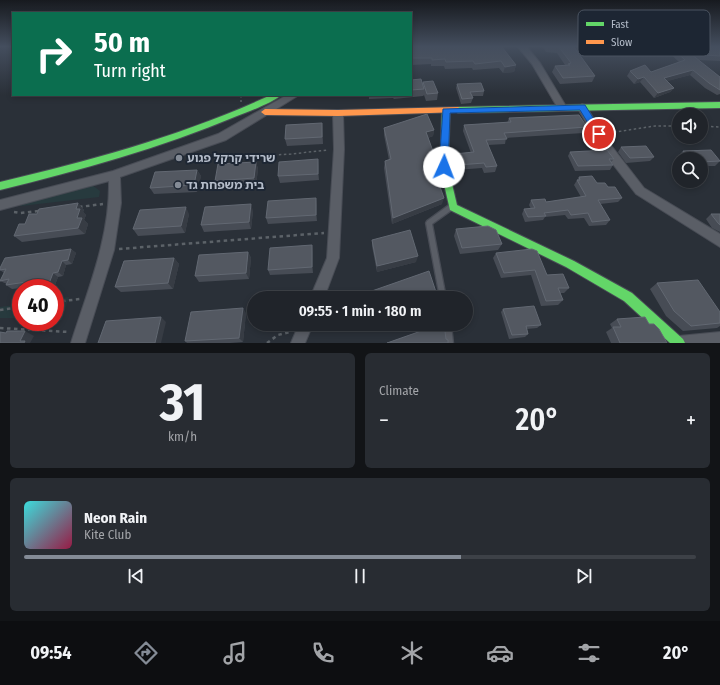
<!DOCTYPE html>
<html lang="en">
<head>
<meta charset="utf-8">
<style>
  :root { --surface:#20242a; --page:#282c32; --text:#f1f3f6; --muted:#a2a4a8; --line:#3d4147; --accent:#848b96 }
  body { margin:0; font-family:"Fira Sans Condensed","Noto Sans Hebrew",sans-serif; background:var(--page); color:var(--text); height:100vh; display:flex; flex-direction:column; font-size:15px; white-space:nowrap }
  * { box-sizing:border-box; margin:0 }
  p { font-size:13px; color:var(--muted) }
  .icon { flex:none; width:22px; height:22px; fill:none; stroke:currentColor; stroke-width:2; stroke-linecap:round; stroke-linejoin:round }
  .map { position:relative; height:343px; overflow:hidden }
  .drawer { display:flex; flex-direction:column; gap:10px; padding:10px; background:#121417; flex:1 }
  .drawer>* { flex:none }
  .banner { position:absolute; left:12px; top:12px; width:400px; height:84px; border-radius:0px; box-shadow:0 2px 6px #0003,0 0 0 1px var(--line); background:#0b6e4f; color:#fff; overflow:hidden }
  .fabs { position:absolute; left:672px; top:108px; display:grid; gap:8px }
  .fabs a { display:grid; place-items:center; width:36px; height:36px; border-radius:50%; background:var(--surface); box-shadow:0 2px 6px #0003,0 0 0 1px var(--line); font-size:20px }
  .speed { position:absolute; left:12px; top:279px; display:flex; gap:8px; font-size:20px; font-weight:700; text-align:center }
  .speed>* { display:grid; place-content:center; width:52px; height:52px; border-radius:50%; background:var(--surface); box-shadow:0 2px 6px #0003,0 0 0 1px var(--line); line-height:1 }
  .speed .limit { border:6px solid #d22; background:#fff; color:#111 }
  .pin { position:absolute; display:grid; place-items:center; width:34px; height:34px; color:#fff; margin:-17px; border:2px solid #fff; border-radius:50%; box-shadow:0 1px 4px #0007 }
  .me { position:absolute; width:44px; margin:-22px; rotate:2deg; stroke-linejoin:round; filter:drop-shadow(0 0 3px #0008) }
  .turn { display:flex; align-items:center; gap:14px; height:84px; padding:0 16px; font-size:18px }
  .turn .icon { width:52px; height:52px; stroke-width:2.5 }
  .turn b { display:block; font-size:28px; line-height:34px }
  .big { font-size:30px; font-weight:600; line-height:1.1 }
  .drawer .widget { flex:1; display:flex; flex-direction:column; justify-content:center; gap:6px; min-width:0; padding:0 14px; border-radius:6px; background:var(--page) }
  .drawer .dial { align-items:center; gap:0 }
  .dial b { font-size:52px; line-height:1 }
  .song { display:flex; align-items:center; gap:12px }
  .cover { width:48px; height:48px; border-radius:6px; background:linear-gradient(135deg,hsl(180 70% 55%),hsl(340 70% 35%)) }
  .played { height:4px; border-radius:2px; background:linear-gradient(90deg,var(--accent) 65%,var(--line) 65%) }
  .keys { display:flex; justify-content:space-around; direction:ltr }
  .heat { display:flex; justify-content:space-between; align-items:center; font-size:22px; direction:ltr }
  .drawer .tiles { flex:1; display:grid; gap:10px; grid-template-columns:1fr 1fr }
  .widget:last-child { grid-column:span 2 }
  .trip { position:absolute; left:247px; top:291px; width:226px; height:40px; border-radius:20px; background:var(--surface); box-shadow:0 2px 6px #0003,0 0 0 1px var(--line); font-weight:600; line-height:40px; text-align:center }
  .tabs { display:flex; height:64px; justify-content:space-around; align-items:center; background:#0d0e11; color:var(--muted) }
  .tabs .icon { width:28px; height:28px }
  .tabs .current { color:var(--accent) }
  .tabs b { font-size:18px; color:var(--text) }
  .map>svg:first-child { display:block }
  .green { fill:#273a3e }
  .lines { fill:none; stroke-linecap:round; stroke-linejoin:round }
  .lane-casing { stroke:#484c55; stroke-width:2.5 }
  .street-casing { stroke:#484c55; stroke-width:2 }
  .fast-casing { stroke:#484c55; stroke-width:2 }
  .slow-casing { stroke:#484c55; stroke-width:2 }
  .path-far1 { stroke:#5c6268; stroke-width:1.5; stroke-dasharray:2.5 2.5; stroke-linecap:butt }
  .path { stroke:#5c6268; stroke-width:2.5; stroke-dasharray:3.5 3.5; stroke-linecap:butt }
  .lane { fill:#5a5e66; fill-rule:evenodd }
  .street { fill:#5a5e66; fill-rule:evenodd }
  .fast { fill:#63d668; fill-rule:evenodd }
  .slow { fill:#ff974d; fill-rule:evenodd }
  .wall { fill:#474c55 }
  .shaded-wall { fill:#373c44 }
  .building { fill:#535861; stroke:#626872 }
  .route { fill:#1a73e8; stroke:#114b97 }
  .poi-dot { fill:#848b96; stroke:#1d2633; stroke-width:1.5 }
  .labels { text-anchor:middle; stroke-width:4; stroke-linejoin:round; paint-order:stroke }
  .poi-label { font-size:12px; font-weight:bold; fill:#b4bcc9; stroke:#1d2633; text-anchor:start }
  .key { fill:#1d2633; stroke:#4a5360; stroke-width:1 }
  .key-label { font-size:11px; fill:#b4bcc9 }
</style>
</head>
<body>
<div class="map">
<svg width="720" height="343" viewBox="0 0 720 343">
  <rect width="100%" height="100%" fill="#2a3038"/>
  <path class="green" d="M92,185L100,191L99,197L21,206L18,201Z
    M69,297L62,320L55,319V299Z
    M21,304V318H0V307Z"/>
  <g class="lines">
    <g class="lane-casing">
      <path id="lane" d="M449,205H453L454,207L453,209L432,224L446,298H440L426,223L427,221Z
        M443,324H451L453,343H445Z"/>
    </g>
    <g class="street-casing">
      <path id="street" d="M518,47H527L540,63L567,108L565,110H559L532,64Z
        M287,95H299L226,140L120,177L121,203L114,250L85,343H71C88,289 110,238 109,181L0,210V200L113,171L218,134Z
        M582,104L585,105L610,144L644,188L720,234V247L636,194L602,150L577,107Z
        M338,110L343,113L344,149L339,258L324,298H310L327,258L334,149L333,113Z
        M299,324H313L305,343H291Z
        M720,332V343H672L674,338L679,336Z"/>
    </g>
    <g class="fast-casing">
      <path id="fast" d="M271,95H281C274,102 248,112 237,116C161,148 81,170 0,190V182C93,160 184,135 271,95Z
        M720,102V108L458,113L454,110L458,107Z
        M446,108L450,111L448,167L457,205L574,261L632,293L683,339L685,343H670L624,301L566,267L450,210L440,167L442,111Z"/>
    </g>
    <g class="slow-casing">
      <path id="slow" d="M458,107L462,110L461,112L338,116L265,115L261,112L265,109L338,110Z"/>
    </g>
    <path class="path-far1" d="M241,95V102
      M701,126L720,127
      M609,133L655,126H679
      M189,160L291,154L328,150"/>
    <path class="path" d="M79,207L103,204
      M14,212L20,213L39,211
      M119,249L324,233
      M55,302L80,299
      M0,310L21,307
      M0,328L69,332
      M267,343L278,335L290,332"/>
    <use href="#lane" class="lane"/>
    <use href="#street" class="street"/>
    <use href="#fast" class="fast"/>
    <use href="#slow" class="slow"/>
  </g>
  <path class="wall" d="M411,47H504L502,48L516,65L514,72L503,73L499,68L473,70L472,68L445,69L444,66H431V64L411,65Z
    M543,47H574L595,76L592,82L560,84L552,72L555,66L565,65L557,53L546,52Z
    M663,47H701L704,50L720,47V61L698,60L720,77V94L717,95L705,88L690,75L667,81L674,88L670,92L654,98L640,82L634,84L627,76L630,71L651,72L679,62Z
    M411,80L422,84L423,82L438,93L437,100L426,101L424,95L423,96L394,99L393,98L369,99V96L355,97V95H411Z
    M457,84L484,91L483,96H472L473,98L471,103L461,104L456,88Z
    M509,118L587,127L584,133L506,138L505,144L488,145L497,166L495,172L484,173L482,168L456,170L453,160L454,154L471,153L463,131L464,125L507,123Z
    M322,123L323,144L287,146L285,139Z
    M384,128L434,130L433,136L428,138L436,171L435,172L442,204L392,224L384,168L385,161L389,160L384,135Z
    M621,147L654,157L650,161L626,163L618,152Z
    M683,151L720,161L715,166H701V159H681L678,156Z
    M570,152L614,159L611,162L613,165L610,170L575,171L568,156Z
    M256,162L258,169L256,185L218,187L215,181Z
    M319,166V180L280,183L278,176Z
    M197,170L201,176L197,192L154,194L150,188Z
    M579,177L608,187L622,198L618,202L600,204L610,220L606,225L589,226L584,218L568,219L565,215L545,217L543,220L525,222L522,214L524,209H531L529,205L531,200L546,202L581,197L574,185Z
    M78,203L84,210L83,212L86,215L84,220L88,224L85,234L22,242L14,236L25,224Z
    M317,205V221L268,224L266,218Z
    M253,211L251,229L204,232L201,225Z
    M189,214L185,233L138,236L133,229Z
    M711,214H720V232L712,228L706,219Z
    M456,229L502,244L498,250L460,254L454,236Z
    M372,240L416,262L377,272L372,246Z
    M71,249L76,253L72,264L66,265L63,276L58,277L55,285L38,287L36,286L12,289L6,285L7,284L0,281L4,273L0,270V268Z
    M248,252L251,258L249,279L199,282L195,276Z
    M313,252V273L270,275L268,270Z
    M496,253L547,275L569,288L564,293H560L563,300L558,305L541,306L531,275L501,278L493,258Z
    M174,258L179,264L173,289L121,292L115,287Z
    M657,283L720,312V326L717,328L683,331L666,316L650,289Z
    M503,309L541,325L537,328L527,329L528,334L525,337L509,339L501,312Z
    M246,313L243,342L230,343H187L185,341Z
    M617,319L649,324L666,343H611L606,332L612,328L610,324Z"/>
  <path class="shaded-wall" d="M516,65L514,72L503,73L505,67Z
    M693,70L690,75L661,83L664,78Z
    M644,77L640,82L634,84L638,79Z
    M674,88L670,92L654,98L658,93Z
    M434,130L433,136L425,139L426,132Z
    M318,159L319,166V180L318,174Z
    M256,162L258,169L256,185L254,178Z
    M438,165L436,171L431,173L433,167Z
    M197,170L201,176L197,192L194,185Z
    M316,198L317,205V221L316,215Z
    M444,198L442,204L392,224L393,218Z
    M78,203L84,210L83,212L86,215L84,220L88,224L85,234L78,228L76,209Z
    M251,204L253,211L251,229L249,222Z
    M186,207L189,214L185,233L181,226Z
    M312,245L313,252V273L312,267Z
    M71,249L76,253L72,264L68,260Z
    M248,252L251,258L249,279L246,273Z
    M418,256L416,262L377,272V266Z
    M174,258L179,264L173,289L168,283Z
    M62,261L66,265L63,276L58,272Z
    M53,273L58,277L55,285L50,281Z
    M243,308L246,313L243,342L239,338Z
    M161,317L166,322L161,343H155Z
    M378,324H390L375,330V325Z
    M25,331L34,336L30,343H24L20,341Z"/>
  <path class="building" d="M411,47H502L516,65L505,67L501,61L475,64L473,61L446,62L445,59L432,60V58H411Z
    M559,47H574L595,76L563,78L555,66L570,65L568,64L571,63Z
    M671,47H701L704,50L713,47H720V56L691,54L720,77V90L709,83L693,70L664,78L674,88L658,93L644,77L638,79L630,71L645,65L651,72L685,60Z
    M421,79L424,89L411,90V80Z
    M433,81L438,93L427,94L423,82Z
    M481,83L484,91L470,92L473,98L462,99L457,84Z
    M427,114L434,130L426,132L438,165L433,167L444,198L393,218L385,161L391,159L384,128Z
    M579,115L587,127L504,133L507,139L486,140L497,166L486,167L484,163L458,165L454,154L474,152L464,125L511,122L509,118Z
    M322,123V137L285,139L286,125Z
    M646,146L654,157L630,158L621,147Z
    M607,150L614,159H609L613,165L578,166L570,152Z
    M711,150L720,161L701,162V159H688L683,151Z
    M318,159V174L278,176L279,162Z
    M256,162L254,178L215,181L218,164Z
    M197,170L194,185L150,188L155,172Z
    M592,176L597,183H605L608,187H615L622,198L598,200L610,220L592,222L588,213L571,215L568,210L544,213L546,216L528,217L524,209L535,208L531,200L545,199L546,202L586,196L577,180H580L579,177Z
    M316,198V215L266,218L268,201Z
    M78,203L76,209H80L77,218H82L78,228L14,236L19,224H25L29,214H37L39,209Z
    M251,204L249,222L201,225L205,207Z
    M186,207L181,226L133,229L140,210Z
    M711,214H720V225L718,223Z
    M488,226L496,230L502,244L462,248L456,229Z
    M410,230L418,256L377,266L372,240Z
    M312,245V267L268,270L270,248Z
    M71,249L68,260L62,261L58,272L53,273L50,281L32,283L33,281L6,285L9,279L0,281L6,269L0,270V268L5,258Z
    M532,249L537,251L547,275L563,274L569,288H558L563,300L546,301L535,270L504,273L496,253Z
    M248,252L246,273L195,276L199,255Z
    M174,258L168,283L115,287L124,261Z
    M429,271L438,298H371L369,292Z
    M698,280L720,312V323L691,326L674,311L657,283Z
    M534,306L541,325L526,326L528,334L512,335L503,309Z
    M243,308L239,338L185,341L191,312Z
    M161,317L155,343H98L106,321Z
    M645,317L649,324H654L659,329L667,343H620L613,327H621L617,319Z
    M441,324H444L446,339L448,340V343H387Z
    M7,331H25L20,341H25L24,343H0V332L6,333Z"/>
  <linearGradient id="sky" x2="0" y2="1"><stop stop-color="#171a1f"/><stop offset="0.49" stop-color="#444e5e"/><stop offset="1" stop-color="#444e5e" stop-opacity="0"/></linearGradient>
  <rect width="720" height="95" fill="url(#sky)"/>
  <path class="route" d="M582,105H585L602,132L603,134L602,136H596L580,110L450,113L448,167L444,170L439,167L443,109Z"/>
  <g class="poi-dot">
    <circle cx="179" cy="158" r="4"/>
    <circle cx="178" cy="185" r="4"/>
  </g>
  <g class="labels">
    <g class="poi-label">
      <text x="187" y="162">שרידי קרקל פגוע</text>
      <text x="186" y="189">בית משפחת גד</text>
    </g>
  </g>
  <rect x="578" y="10" width="132" height="46" rx="6" class="key"/>
  <rect x="586" y="22" width="18" height="4" fill="#63d668"/>
  <rect x="586" y="40" width="18" height="4" fill="#ff974d"/>
  <g class="key-label">
    <text x="611" y="28">Fast</text>
    <text x="611" y="46">Slow</text>
  </g>
</svg>
<div class="fabs">
<a><svg class="icon" aria-label="sound" viewBox="0 0 24 24"><path d="M4 9h4l5-4v14l-5-4H4zM17 9q2 3 0 6"/></svg></a>
<a><svg class="icon" aria-label="search" viewBox="0 0 24 24"><circle cx="10" cy="10" r="6"/><path d="M15 15l6 6"/></svg></a>
</div>
<div class="speed"><div class="limit">40</div></div>
<div class="pin" style="left:599px;top:134px;background:#d93025"><svg class="icon" aria-label="arrive" viewBox="0 0 24 24"><path d="M6 21V4h12l-3 4 3 4H6"/></svg></div>
<svg class="me" style="left:444px;top:167px" viewBox="-20 -20 40 40"><circle r="19" fill="#fff"/><path d="M0-13L10 11 0 6-10 11z" fill="#1a73e8"/></svg>
<div class="trip">09:55 · 1 min · 180 m</div>
<div class="banner">
<div class="turn"><svg class="icon" aria-label="right" viewBox="0 0 24 24"><path d="M7 20v-9h11M14 6l5 5-5 5"/></svg><div><b>50 m</b>Turn right</div></div>
</div>
</div>
<section class="drawer">
<div class="tiles">
<div class="widget dial"><b>31</b><p>km/h</p></div>
<div class="widget"><p>Climate</p>
<div class="heat"><a>−</a><b class="big">20°</b><a>+</a></div>
</div>
<div class="widget">
<div class="song"><i class="cover"></i><div><b>Neon Rain</b><p>Kite Club</p></div></div>
<div class="played"></div>
<div class="keys"><svg class="icon" aria-label="previous" viewBox="0 0 24 24"><path d="M18 5L8 12l10 7zM5 5v14"/></svg><svg class="icon" aria-label="pause" viewBox="0 0 24 24"><path d="M8 5v14M16 5v14"/></svg><svg class="icon" aria-label="next" viewBox="0 0 24 24"><path d="M6 5l10 7-10 7zM19 5v14"/></svg></div>
</div>
</div>
</section>
<nav class="tabs">
<b>09:54</b>
<svg class="icon current" aria-label="directions" viewBox="0 0 24 24"><path d="M12 3l9 9-9 9-9-9zM9 14v-3h6M13 9l2 2-2 2"/></svg>
<svg class="icon" aria-label="music" viewBox="0 0 24 24"><path d="M9 18V5l10-2v13"/><circle cx="6" cy="18" r="3"/><circle cx="16" cy="16" r="3"/></svg>
<svg class="icon" aria-label="phone" viewBox="0 0 24 24"><path d="M5 4h4l2 5-3 2q2 4 5 5l2-3 5 2v4C11 20 4 13 5 4z"/></svg>
<svg class="icon" aria-label="climate" viewBox="0 0 24 24"><path d="M12 3v18M4 7l16 10M4 17L20 7"/></svg>
<svg class="icon" aria-label="car" viewBox="0 0 24 24"><path d="M5 17H2v-5l4-1 3-4h7l3 4 3 1v5h-3M9 17h6M6 11h13"/><circle cx="7" cy="17" r="2"/><circle cx="17" cy="17" r="2"/></svg>
<svg class="icon" aria-label="filters" viewBox="0 0 24 24"><path d="M4 7h16M4 17h16"/><circle cx="9" cy="7" r="2"/><circle cx="15" cy="17" r="2"/></svg>
<b>20°</b>
</nav>
</body>
</html>
